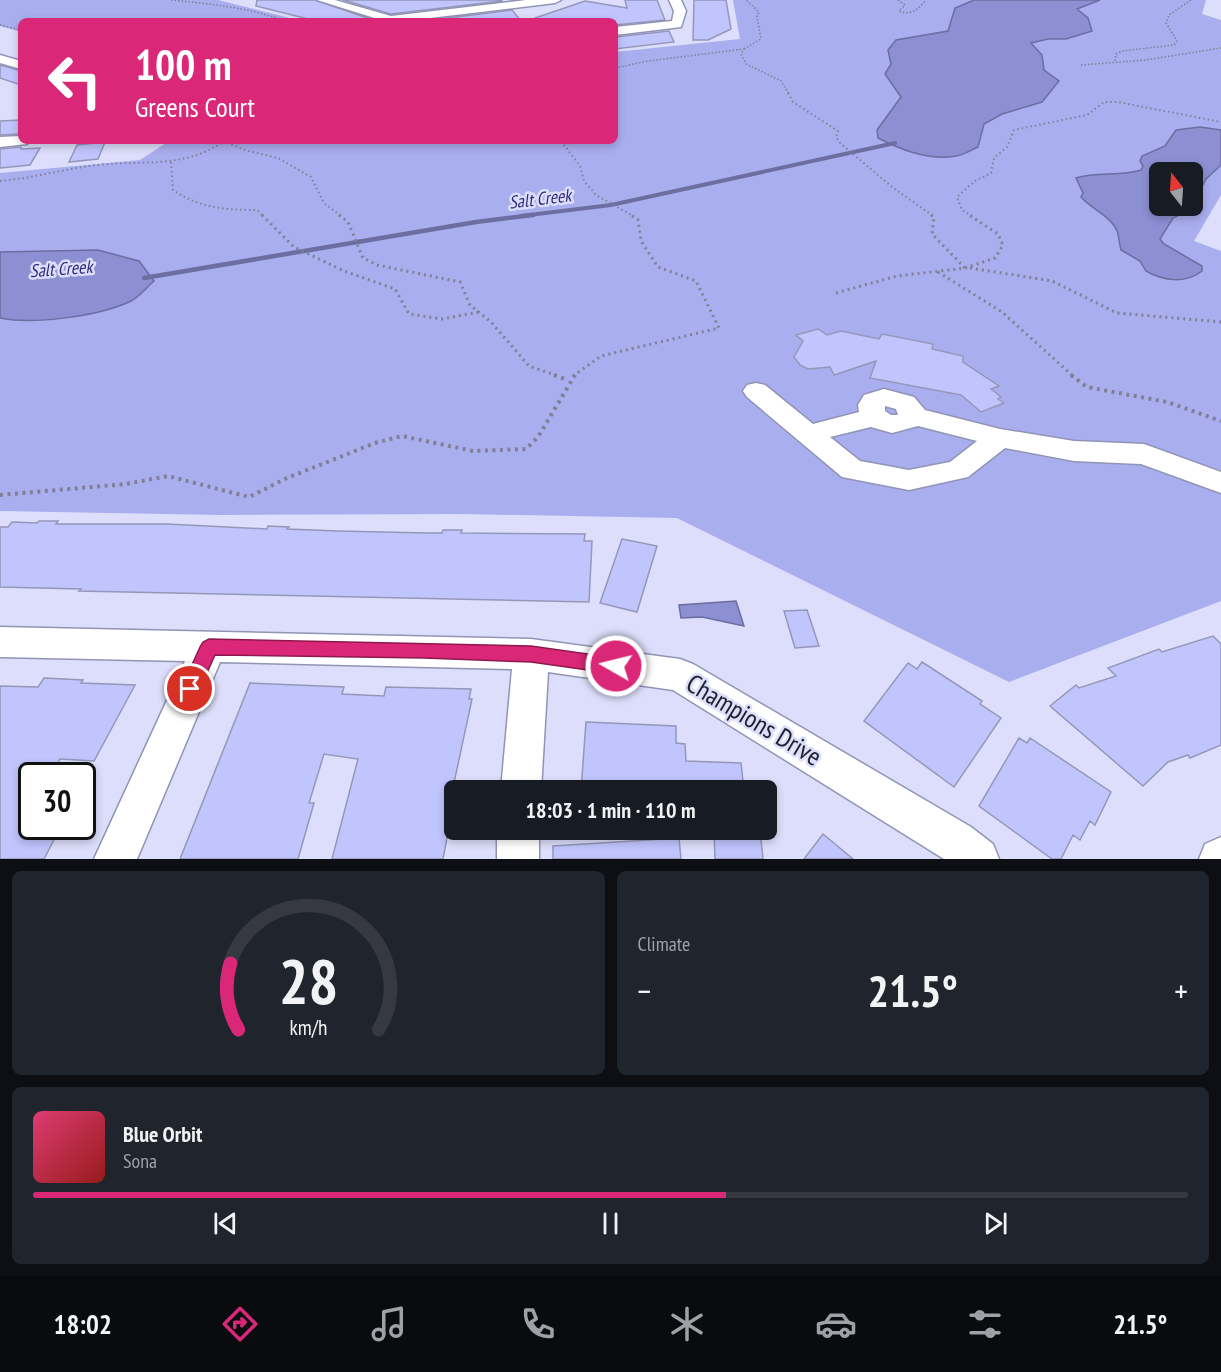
<!DOCTYPE html>
<html lang="en">
<head>
<meta charset="utf-8">
<style>
  :root { --surface:#171b24; --page:#20242c; --text:#f1f3f6; --muted:#9ea1a6; --line:#363941; --accent:#db2777 }
  body { margin:0; font-family:"PT Sans Narrow",sans-serif; background:var(--page); color:var(--text); height:100vh; display:flex; flex-direction:column; font-size:22px; white-space:nowrap }
  * { box-sizing:border-box; margin:0 }
  p { font-size:20px; color:var(--muted) }
  .icon { flex:none; width:33px; height:33px; fill:none; stroke:currentColor; stroke-width:2; stroke-linecap:round; stroke-linejoin:round }
  .map { position:relative; height:859px; overflow:hidden }
  .panel { display:flex; flex-direction:column; gap:12px; padding:12px; background:#0d0f14; flex:1 }
  .panel>* { flex:none }
  .top-card { position:absolute; left:18px; top:18px; width:600px; height:126px; border-radius:9px; box-shadow:0 3px 9px #0003; background:#db2777; color:#fff; overflow:hidden }
  .needle { width:39px; rotate:343deg }
  .fabs { position:absolute; left:1149px; top:162px; display:grid; gap:12px }
  .fabs a { display:grid; place-items:center; width:54px; height:54px; border-radius:9px; background:var(--surface); box-shadow:0 3px 9px #0003; font-size:30px }
  .speed { position:absolute; left:18px; top:762px; display:flex; gap:12px; font-size:30px; font-weight:700; text-align:center }
  .speed>* { display:grid; place-content:center; width:78px; height:78px; border-radius:50%; background:var(--surface); box-shadow:0 3px 9px #0003; line-height:1 }
  .speed .limit { border:3px solid #111; border-radius:9px; background:#fff; color:#111 }
  .pin { position:absolute; display:grid; place-items:center; width:51px; height:51px; color:#fff; margin:-26px; border:3px solid #fff; border-radius:50%; box-shadow:0 2px 6px #0007 }
  .me { position:absolute; width:66px; margin:-33px; rotate:278deg; stroke-linejoin:round; filter:drop-shadow(0 0 4px #0008) }
  .turn { display:flex; align-items:center; gap:21px; height:126px; padding:0 18px; font-size:27px }
  .turn .icon { width:78px; height:78px; stroke-width:2.5 }
  .turn b { display:block; font-size:42px; line-height:51px }
  .big { font-size:45px; font-weight:700; line-height:1.1 }
  .panel .tile { flex:1; display:flex; flex-direction:column; justify-content:center; gap:9px; min-width:0; padding:0 21px; border-radius:9px; background:var(--page) }
  .panel .dial { align-items:center; gap:0 }
  .dial svg { height:156px; overflow:visible; fill:none; stroke:var(--line); stroke-width:7; stroke-linecap:round; text-anchor:middle }
  .dial text { fill:var(--text); stroke:none }
  .song { display:flex; align-items:center; gap:18px }
  .cover { width:72px; height:72px; border-radius:9px; background:linear-gradient(135deg,hsl(340 70% 55%),hsl(0 70% 35%)) }
  .played { height:6px; border-radius:3px; background:linear-gradient(90deg,var(--accent) 60%,var(--line) 60%) }
  .keys { display:flex; justify-content:space-around; direction:ltr }
  .heat { display:flex; justify-content:space-between; align-items:center; font-size:33px; direction:ltr }
  .panel .tiles { flex:1; display:grid; gap:12px; grid-template-columns:1fr 1fr }
  .tile:last-child { grid-column:span 2 }
  .trip { position:absolute; left:444px; top:780px; width:333px; height:60px; border-radius:9px; background:var(--surface); box-shadow:0 3px 9px #0003; font-weight:700; line-height:60px; text-align:center }
  .dock { display:flex; height:96px; justify-content:space-around; align-items:center; background:#090b0e; color:var(--muted) }
  .dock .icon { width:42px; height:42px }
  .dock .active { color:var(--accent) }
  .dock b { font-size:27px; color:var(--text) }
  .map>svg:first-child { display:block }
  .green { fill:#a9aeef; fill-rule:evenodd }
  .water { fill:#8c8fd2; stroke:#6c6ea1; stroke-width:1.5; fill-rule:evenodd }
  .lines { fill:none; stroke-linecap:round; stroke-linejoin:round }
  .stream-far1 { stroke:#6c6ea1; stroke-width:4 }
  .stream { stroke:#6c6ea1; stroke-width:4.5 }
  .building { fill:#c1c5fe; stroke:#9597b8; stroke-width:1.5 }
  .minor-casing { stroke:#9194b5; stroke-width:3 }
  .path-far3 { stroke:#7f8096; stroke-width:1.5; stroke-dasharray:1.5 2; stroke-linecap:butt }
  .path-far2 { stroke:#7f8096; stroke-width:2; stroke-dasharray:1.5 3; stroke-linecap:butt }
  .path-far1 { stroke:#7f8096; stroke-width:3; stroke-dasharray:2 4; stroke-linecap:butt }
  .path { stroke:#7f8096; stroke-width:4; stroke-dasharray:3 4.5; stroke-linecap:butt }
  .minor { fill:#fff; fill-rule:evenodd }
  .route { fill:#db2777; stroke:#8e194d; stroke-width:1.5 }
  .labels { text-anchor:middle; stroke-width:5; stroke-linejoin:round; paint-order:stroke }
  .far-water-label { font-size:18px; font-style:italic; fill:#322b79; stroke:#dcdefb }
  .near-street-label { font-size:26px; fill:#21212e; stroke:#dcdefb }
</style>
</head>
<body>
<div class="map">
<svg width="1221" height="859" viewBox="0 0 1221 859">
  <rect width="100%" height="100%" fill="#dcdefb"/>
  <path class="green" d="M0,0H218L301,21H21V32L0,26Z
    M733,0H1206L1202,14L1221,20V195L1194,241L1221,251V601L1009,682L677,518L463,514L221,515L0,511V173L140,160L169,141H615V52L740,39ZM1160,172H1192V206H1160Z"/>
  <path class="water" d="M974,0H1100L1077,9L1088,18L1092,31L1066,39H1048L1031,43L1042,55L1044,70L1059,81L1042,102L1002,114L984,124L978,147C971,150 964,155 956,156C930,161 901,150 878,138L877,130L901,97L885,74L891,64L888,50L896,40L948,31L955,8Z
    M1200,127L1221,130V165L1206,179L1190,210L1173,218L1160,239L1164,244L1202,266V271C1186,284 1163,281 1146,271L1140,261L1121,250C1119,243 1119,236 1117,231C1111,216 1091,209 1081,197L1083,193L1076,178C1097,171 1120,177 1141,170L1143,166L1140,161L1142,156L1165,146L1176,130ZM1192,172V206H1160V172Z
    M98,250L139,261L154,281C147,287 139,298 129,302C98,316 34,325 0,318V252Z
    M736,601L744,626L702,617L681,618L679,605Z"/>
  <g class="lines">
    <path class="stream-far1" d="M521,216L611,205L895,143"/>
    <path class="stream" d="M144,278L476,222L533,215"/>
  </g>
  <path class="building" d="M257,0H315L376,21H316L256,6Z
    M343,0H502V1L391,14Z
    M625,0H657L665,20L615,25V21H535V18L585,1L627,8Z
    M694,0H726L731,29L708,40H693Z
    M512,10L521,21H424Z
    M669,31L674,42L615,49V37Z
    M0,65L21,71V85L0,78Z
    M21,120V134L0,135V121Z
    M105,142L98,159L69,162L77,145Z
    M21,147V149L40,148L30,165L0,168V149Z
    M818,329L827,335L841,331L879,339L882,334L933,344L932,349L963,356V362L999,386L991,389L1001,397L998,399L1004,403L981,412L961,395L870,378L876,361L834,375L830,367L808,369L800,365L794,357L803,341L796,335Z
    M39,521H58L56,524H167L267,529L268,526L289,527L287,529L338,531L427,533H442L443,530H462L461,533L585,534L584,541H592L589,602L79,591L81,589L0,587V527H8L12,522L37,523Z
    M622,539L657,546L637,612L600,603Z
    M807,610L819,646L795,648L784,611Z
    M1213,636L1221,644V745L1190,758L1188,755L1168,762L1143,786L1050,706L1076,685L1079,688L1116,676L1108,668L1159,649L1162,652Z
    M922,662L982,701L980,704L1001,718L954,787L864,721L908,663L917,669Z
    M44,678L83,680L81,683L135,685L94,761L60,759L53,772L32,771V826H61L44,859H0V686L38,687Z
    M250,683L344,687L342,694L384,696L386,687L471,689L469,699H472L449,806L453,807L443,859H332L358,759L324,754L309,803H314L298,859H180Z
    M586,722L676,726V743L685,744L686,761L741,763L744,790H581Z
    M1019,738L1027,743L1030,738L1111,792L1095,825L1090,821L1080,840L1073,835L1061,859H1052L979,806Z
    M714,830H760L763,859H715Z
    M823,834L853,859H804Z
    M679,838L681,859H553V846Z"/>
  <g class="lines">
    <g class="minor-casing">
      <path id="minor" d="M317,0H335L391,16L526,0H561L555,3L405,21H384Z
        M669,0H681L686,11L681,27L615,35V27L672,21L674,11Z
        M0,55L21,61V69L0,63Z
        M21,136V141H29L27,144L0,147V137Z
        M756,383L765,385L813,424L859,412L858,405L864,395L884,389L914,397L925,410L1000,429L1074,441L1144,444L1221,472V493L1141,464L1074,461L1005,448L968,477L909,490L842,477L747,397L743,391L747,385ZM885,406L896,409L898,415H891L885,411ZM918,426L977,441L950,462L909,470L860,461L830,437L871,427L892,433Z
        M0,627L531,639L680,659L693,664L971,827L993,844L999,859H944L673,690L548,672L541,790H501L512,669L220,662L137,859H94L185,661L0,657Z
        M497,830H539V859H497Z
        M1221,837V859H1199L1205,844Z"/>
    </g>
    <path class="path-far3" d="M171,0C210,4 248,7 285,21
      M898,0L905,5L899,11C912,16 918,9 926,0
      M0,25L21,30
      M744,49L761,39L757,16L759,12L746,0
      M1115,61L1116,54L1122,51L1174,45L1177,41L1166,23L1169,15L1191,0
      M1081,65L1146,60L1221,48
      M615,68L648,61L744,49L741,54L746,64L781,81L789,94"/>
    <path class="path-far2" d="M788,93L793,102L838,131L836,137L840,143L892,187L933,216
      M223,141L245,150L278,158L311,177L324,203L341,216
      M561,141L580,166L584,181L596,195L633,216
      M171,162L173,190C199,208 226,210 257,210L263,216
      M0,181C33,178 64,169 97,165C143,160 182,169 223,142
      M972,216L962,210L957,197L975,181L991,173L994,158L1007,147L1014,130L1087,115L1104,102H1118L1221,122"/>
    <path class="path-far1" d="M262,215L294,247L344,271L395,289L409,314L442,319L479,312
      M339,215L348,222L363,258L377,265L460,282L470,305L491,322L529,366L558,376
      M931,215L934,217L932,234L965,268
      M970,268L1052,281L1117,313L1221,322
      M938,272L1002,312L1073,376
      M836,293L897,276L965,268L995,258L1003,245L998,234L969,215
      M573,376L601,356L719,328L696,281L658,267L641,241L638,220L631,215"/>
    <path class="path" d="M554,375L568,380
      M1071,375L1087,387L1167,402L1221,421
      M0,495L126,484L168,476L249,497L287,478L375,443L402,436L473,451L526,449L538,437L575,375"/>
    <use href="#minor" class="minor"/>
  </g>
  <path class="route" d="M209,639L531,646L616,658L623,660L626,666L623,672L616,674L531,662L424,658L215,655L197,695L190,698L184,695L181,689L200,647L203,642Z"/>
  <g class="labels">
    <g class="far-water-label">
      <text transform="translate(540 199) rotate(-7)" y="6">Salt Creek</text>
      <text transform="translate(61 269) rotate(-4)" y="6">Salt Creek</text>
    </g>
    <g class="near-street-label">
      <text transform="translate(754 720) rotate(31)" y="9">Champions Drive</text>
    </g>
  </g>
</svg>
<div class="fabs">
<a><svg class="needle" viewBox="-14 -14 28 28"><path d="M0-13l5 13h-10z" fill="#e53935"/><path d="M0 13l5-13h-10z" fill="#9ea1a6"/></svg></a>
</div>
<div class="speed"><div class="limit">30</div></div>
<div class="pin" style="left:190px;top:689px;background:#d93025"><svg class="icon" aria-label="arrive" viewBox="0 0 24 24"><path d="M6 21V4h12l-3 4 3 4H6"/></svg></div>
<svg class="me" style="left:616px;top:666px" viewBox="-20 -20 40 40"><circle r="17" fill="#db2777" stroke="#fff" stroke-width="3"/><path d="M0-11L8 9 0 5-8 9z" fill="#fff"/></svg>
<div class="trip">18:03 · 1 min · 110 m</div>
<div class="top-card">
<div class="turn"><svg class="icon" aria-label="left" viewBox="0 0 24 24"><path d="M17 20v-9H6M10 6l-5 5 5 5"/></svg><div><b>100 m</b>Greens Court</div></div>
</div>
</div>
<section class="panel">
<div class="tiles">
<div class="tile dial"><svg viewBox="0 0 100 80">
<path d="M14 69A42 42 0 1 1 86 69"/>
<path d="M14 69A42 42 0 0 1 10 35" stroke="#db2777"/>
<text x="50" y="56" font-size="32" font-weight="700">28</text>
<text x="50" y="72" font-size="11">km/h</text>
</svg></div>
<div class="tile"><p>Climate</p>
<div class="heat"><a>−</a><b class="big">21.5°</b><a>+</a></div>
</div>
<div class="tile">
<div class="song"><i class="cover"></i><div><b>Blue Orbit</b><p>Sona</p></div></div>
<div class="played"></div>
<div class="keys"><svg class="icon" aria-label="previous" viewBox="0 0 24 24"><path d="M18 5L8 12l10 7zM5 5v14"/></svg><svg class="icon" aria-label="pause" viewBox="0 0 24 24"><path d="M8 5v14M16 5v14"/></svg><svg class="icon" aria-label="next" viewBox="0 0 24 24"><path d="M6 5l10 7-10 7zM19 5v14"/></svg></div>
</div>
</div>
</section>
<nav class="dock">
<b>18:02</b>
<svg class="icon active" aria-label="directions" viewBox="0 0 24 24"><path d="M12 3l9 9-9 9-9-9zM9 14v-3h6M13 9l2 2-2 2"/></svg>
<svg class="icon" aria-label="music" viewBox="0 0 24 24"><path d="M9 18V5l10-2v13"/><circle cx="6" cy="18" r="3"/><circle cx="16" cy="16" r="3"/></svg>
<svg class="icon" aria-label="phone" viewBox="0 0 24 24"><path d="M5 4h4l2 5-3 2q2 4 5 5l2-3 5 2v4C11 20 4 13 5 4z"/></svg>
<svg class="icon" aria-label="climate" viewBox="0 0 24 24"><path d="M12 3v18M4 7l16 10M4 17L20 7"/></svg>
<svg class="icon" aria-label="car" viewBox="0 0 24 24"><path d="M5 17H2v-5l4-1 3-4h7l3 4 3 1v5h-3M9 17h6M6 11h13"/><circle cx="7" cy="17" r="2"/><circle cx="17" cy="17" r="2"/></svg>
<svg class="icon" aria-label="filters" viewBox="0 0 24 24"><path d="M4 7h16M4 17h16"/><circle cx="9" cy="7" r="2"/><circle cx="15" cy="17" r="2"/></svg>
<b>21.5°</b>
</nav>
</body>
</html>
